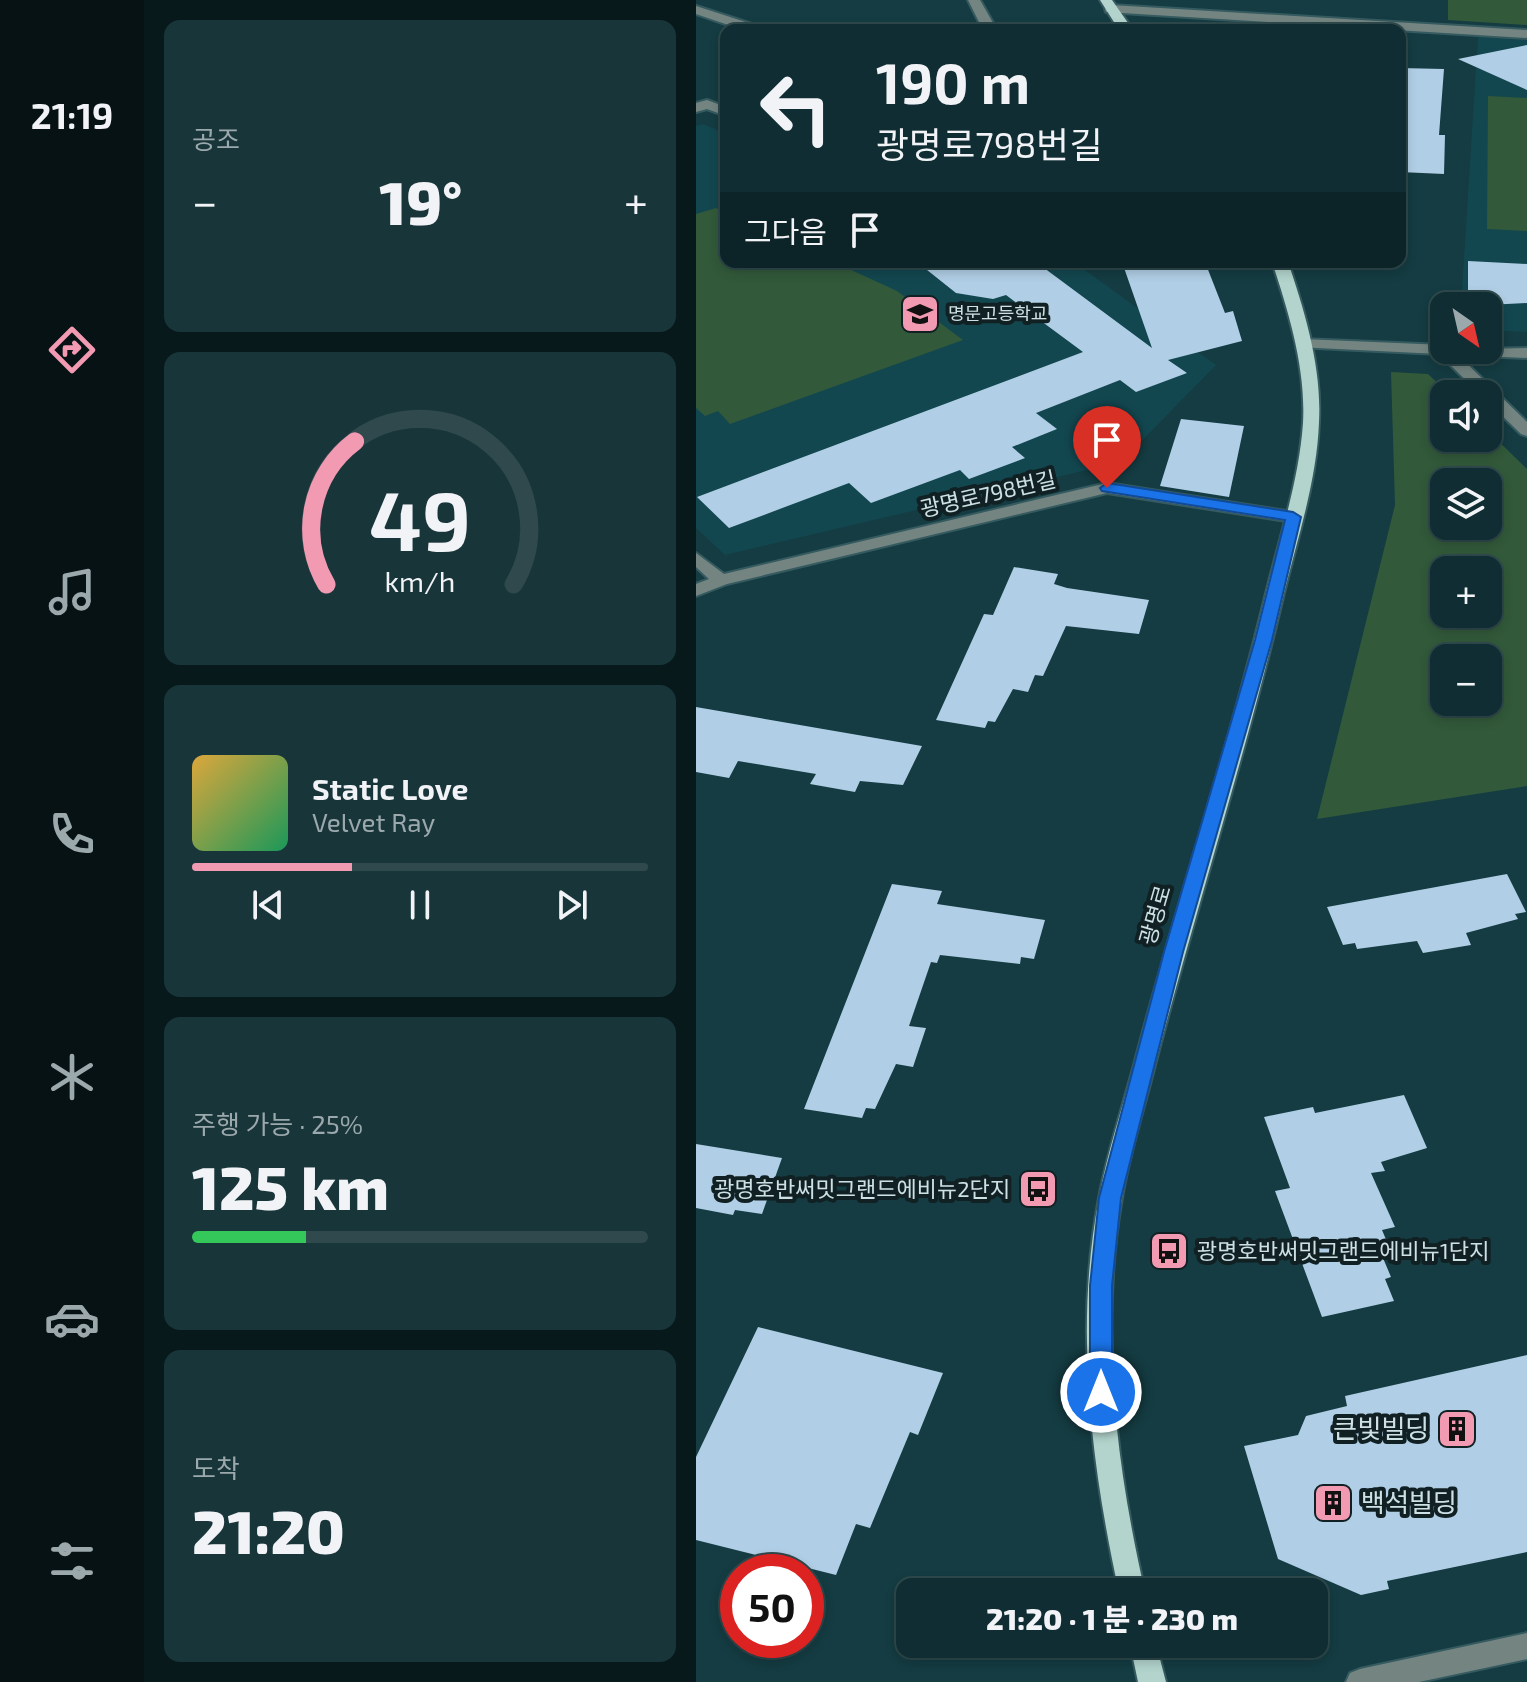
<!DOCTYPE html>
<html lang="ko">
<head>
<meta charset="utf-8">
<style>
  :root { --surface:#0f2d32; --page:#18353a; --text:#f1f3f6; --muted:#9ba8ac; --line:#2f494d; --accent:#f19ab2 }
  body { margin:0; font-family:"Exo 2","Noto Sans KR",sans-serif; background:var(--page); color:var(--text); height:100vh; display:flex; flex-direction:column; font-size:30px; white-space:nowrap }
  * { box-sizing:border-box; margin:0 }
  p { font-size:26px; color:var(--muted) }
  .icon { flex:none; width:44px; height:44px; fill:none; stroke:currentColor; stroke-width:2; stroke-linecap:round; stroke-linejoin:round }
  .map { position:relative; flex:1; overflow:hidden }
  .sheet { display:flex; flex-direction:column; gap:20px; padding:20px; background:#08191c; width:552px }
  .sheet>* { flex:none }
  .guide { position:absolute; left:24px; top:24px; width:686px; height:244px; border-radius:16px; box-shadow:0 4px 12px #0003,0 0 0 2px var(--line); background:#0f2d32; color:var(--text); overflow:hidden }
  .needle { width:52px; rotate:146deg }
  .fabs { position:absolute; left:734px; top:292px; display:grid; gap:16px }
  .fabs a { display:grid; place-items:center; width:72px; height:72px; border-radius:16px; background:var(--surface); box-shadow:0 4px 12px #0003,0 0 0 2px var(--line); font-size:40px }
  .speed { position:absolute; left:24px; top:1554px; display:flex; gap:16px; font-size:40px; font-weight:700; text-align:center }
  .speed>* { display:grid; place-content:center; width:104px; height:104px; border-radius:50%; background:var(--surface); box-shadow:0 4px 12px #0003,0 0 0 2px var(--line); line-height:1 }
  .speed .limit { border:12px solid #d22; background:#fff; color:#111 }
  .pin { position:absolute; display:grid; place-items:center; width:68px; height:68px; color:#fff; margin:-82px -34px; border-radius:50% 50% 50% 0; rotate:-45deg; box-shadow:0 0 8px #0007 }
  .pin .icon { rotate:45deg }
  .me { position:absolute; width:88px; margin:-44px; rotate:0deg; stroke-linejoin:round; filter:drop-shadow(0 0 6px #0008) }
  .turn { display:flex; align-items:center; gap:28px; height:168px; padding:0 24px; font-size:36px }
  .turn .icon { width:104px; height:104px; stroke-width:2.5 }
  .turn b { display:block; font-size:56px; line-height:68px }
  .then { display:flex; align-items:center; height:76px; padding:0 24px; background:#0003; gap:16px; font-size:30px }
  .big { font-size:60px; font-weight:800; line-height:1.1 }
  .sheet .card { flex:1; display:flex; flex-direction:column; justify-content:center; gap:12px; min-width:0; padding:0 28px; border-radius:16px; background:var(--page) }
  .sheet .dial { align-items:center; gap:0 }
  .dial svg { height:208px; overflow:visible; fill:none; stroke:var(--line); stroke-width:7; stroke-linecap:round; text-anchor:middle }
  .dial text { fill:var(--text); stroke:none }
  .song { display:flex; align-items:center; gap:24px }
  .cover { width:96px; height:96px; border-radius:12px; background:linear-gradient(135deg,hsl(40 70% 55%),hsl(150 70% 35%)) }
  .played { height:8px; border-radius:4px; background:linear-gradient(90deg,var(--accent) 35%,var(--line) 35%) }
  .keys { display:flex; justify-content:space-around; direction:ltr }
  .heat { display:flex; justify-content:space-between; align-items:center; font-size:44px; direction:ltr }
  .charge { height:12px; border-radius:6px; background:linear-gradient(90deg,#34c759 25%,var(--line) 0) }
  .trip { position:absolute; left:200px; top:1578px; width:432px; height:80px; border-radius:16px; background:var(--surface); box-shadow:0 4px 12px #0003,0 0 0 2px var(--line); font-weight:800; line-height:80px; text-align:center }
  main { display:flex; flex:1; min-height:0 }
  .dock { display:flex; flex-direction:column; width:144px; justify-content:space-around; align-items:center; background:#061214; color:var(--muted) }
  .dock .icon { width:56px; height:56px }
  .dock .current { color:var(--accent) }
  .dock b { font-size:36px; color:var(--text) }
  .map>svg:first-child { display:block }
  .built { fill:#134750 }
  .green { fill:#32593a; fill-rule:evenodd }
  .building { fill:#b0cee5 }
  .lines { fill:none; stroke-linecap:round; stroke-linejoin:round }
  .minor-casing { stroke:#355a5f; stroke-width:4 }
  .major-casing { stroke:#355a5f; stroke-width:4 }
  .minor { fill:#748581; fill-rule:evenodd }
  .major { fill:#b2d4cc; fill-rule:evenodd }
  .route { fill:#1a73e8; stroke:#114b97; stroke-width:2 }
  .labels { text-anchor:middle; stroke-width:8; stroke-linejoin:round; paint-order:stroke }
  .far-poi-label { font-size:18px; fill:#cde1e5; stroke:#102023; text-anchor:start }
  .street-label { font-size:22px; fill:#cde1e5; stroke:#102023 }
  .poi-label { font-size:22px; fill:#cde1e5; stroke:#102023; text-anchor:end }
  .near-poi-label { font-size:26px; fill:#cde1e5; stroke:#102023; text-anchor:end }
</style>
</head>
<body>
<main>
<nav class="dock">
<b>21:19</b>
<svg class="icon current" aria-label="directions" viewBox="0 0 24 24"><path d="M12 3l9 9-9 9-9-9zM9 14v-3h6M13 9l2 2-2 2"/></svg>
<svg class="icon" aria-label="music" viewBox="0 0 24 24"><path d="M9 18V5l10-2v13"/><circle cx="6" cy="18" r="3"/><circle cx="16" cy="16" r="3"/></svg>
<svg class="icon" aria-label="phone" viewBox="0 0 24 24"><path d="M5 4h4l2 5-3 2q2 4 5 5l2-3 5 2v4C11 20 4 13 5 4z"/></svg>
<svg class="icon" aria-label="climate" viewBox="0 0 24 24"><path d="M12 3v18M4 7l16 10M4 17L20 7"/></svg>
<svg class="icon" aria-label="car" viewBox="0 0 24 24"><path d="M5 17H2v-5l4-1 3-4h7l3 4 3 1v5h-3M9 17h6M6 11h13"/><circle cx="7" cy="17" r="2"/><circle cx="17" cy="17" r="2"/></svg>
<svg class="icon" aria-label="filters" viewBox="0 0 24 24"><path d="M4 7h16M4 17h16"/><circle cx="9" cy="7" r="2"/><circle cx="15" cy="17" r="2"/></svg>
</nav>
<section class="sheet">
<div class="card"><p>공조</p>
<div class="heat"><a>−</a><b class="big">19°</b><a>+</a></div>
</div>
<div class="card dial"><svg viewBox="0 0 100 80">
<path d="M14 69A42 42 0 1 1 86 69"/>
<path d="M14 69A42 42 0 0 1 25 14" stroke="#f19ab2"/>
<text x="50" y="56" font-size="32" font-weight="700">49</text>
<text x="50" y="72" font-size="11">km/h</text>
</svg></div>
<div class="card">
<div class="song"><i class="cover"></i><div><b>Static Love</b><p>Velvet Ray</p></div></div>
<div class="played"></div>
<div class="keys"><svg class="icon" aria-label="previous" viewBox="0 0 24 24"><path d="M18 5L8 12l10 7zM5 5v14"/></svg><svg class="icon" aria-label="pause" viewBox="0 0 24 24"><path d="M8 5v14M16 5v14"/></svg><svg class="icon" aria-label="next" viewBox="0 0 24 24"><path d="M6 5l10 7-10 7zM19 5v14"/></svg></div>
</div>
<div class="card"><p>주행 가능 · 25%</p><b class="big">125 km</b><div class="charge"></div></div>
<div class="card"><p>도착</p><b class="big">21:20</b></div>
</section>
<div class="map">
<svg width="831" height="1682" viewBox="0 0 831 1682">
  <rect width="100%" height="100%" fill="#143c42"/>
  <path class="built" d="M782,37L831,40V332L792,330V306H765Z
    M7,124L30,134V262H378L520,365L425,462L29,555L0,528V126Z"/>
  <path class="green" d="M752,0H831V25L752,20Z
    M792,96L831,98V231L791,229Z
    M20,208L30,213V262H138L201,291L267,340L34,424L22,411L9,416L0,408V214Z
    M695,372L732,374L753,394H748V438H792V431L831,469V786L621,819L699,505ZM748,482H792V526H748ZM748,570H792V614H748ZM748,658H792V702H748Z"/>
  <path class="building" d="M831,45V90L762,59Z
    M704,68L748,69L743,135H749L748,174L704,172Z
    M772,261L831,264V303L772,306Z
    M221,262H340L456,348L426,262H509L529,313L537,311L546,341L472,360L491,373L440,392L424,380L340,413L361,429L316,447L329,458L273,479L264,470L175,503L153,483L33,528L1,497L387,352L310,295L297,299L260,293Z
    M485,419L548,426L533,497L464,486Z
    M318,567L362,574L358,584L371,588L453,600L443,634L370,626L347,676L339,675L332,692L317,689L299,722L292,721L289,728L240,720L288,614L297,615Z
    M0,707L226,746L207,785L164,781L159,792L114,784L120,774L42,761L33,778L0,772Z
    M811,874L830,912L819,914L822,919L770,933L775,945L727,953L721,941L661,949L659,943L647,945L631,907Z
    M196,884L246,891L241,904L349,920L338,959L325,957L324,964L244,955L241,963L235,962L213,1026L230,1028L217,1067L200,1064L179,1109L170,1108L166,1118L108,1109Z
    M708,1095L731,1148L685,1162L689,1171L675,1173L699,1227L686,1230L697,1256L687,1258L695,1277L689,1279L698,1301L626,1317L579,1191L594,1188L568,1117L617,1107L619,1113Z
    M0,1144L86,1158L66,1214L39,1210L37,1215L0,1208Z
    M62,1327L247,1373L222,1435L214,1432L174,1528L160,1524L140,1575L0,1540V1457Z
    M831,1355V1552L691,1581L693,1589L665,1595L582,1559L548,1446L602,1435L610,1416L651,1406L649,1396Z"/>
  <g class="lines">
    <g class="minor-casing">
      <path id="minor" d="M272,0H284L301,30H287Z
        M415,5L831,30V38L410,12L409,9Z
        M0,6L65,27L67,30H47L0,14Z
        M11,100L30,107V116L11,109L0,112V103Z
        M607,339L748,345V350L831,348V358L762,355L831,422V436L825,434L792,402V394H784L743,354L601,347V341Z
        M411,483L597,512L606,517L597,522L411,493L31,584L0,596V584L13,579L0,567V553L28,574Z
        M831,1633V1659L723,1682H650L654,1673L664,1669Z"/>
    </g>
    <g class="major-casing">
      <path id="major" d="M404,0H416L437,30H423Z
        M576,262H592C609,312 626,368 623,422C621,481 601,540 587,597C550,754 500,909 459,1065C448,1109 433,1154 426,1198C403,1328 420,1465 449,1592H423C395,1465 378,1327 403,1198C411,1153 426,1109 438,1065C479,908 531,754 569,597C583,540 603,481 607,423C610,369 593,313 576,262Z
        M434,1644H460L470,1682H442Z"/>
    </g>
    <use href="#minor" class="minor"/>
    <use href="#major" class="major"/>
  </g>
  <path class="route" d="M411,483L597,512L605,517L576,640L487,952L425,1198L416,1286V1392L413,1399L405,1402L397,1399L394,1392V1286L403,1198L468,952L559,640L589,520L406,491L404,488Z"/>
  <defs>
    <g id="school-square" transform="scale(2)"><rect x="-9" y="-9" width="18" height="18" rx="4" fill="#f19ab2" stroke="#102023"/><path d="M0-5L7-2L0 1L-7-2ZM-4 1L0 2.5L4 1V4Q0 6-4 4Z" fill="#111"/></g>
    <g id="bus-square" transform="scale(2)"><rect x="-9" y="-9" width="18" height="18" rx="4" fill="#f19ab2" stroke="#102023"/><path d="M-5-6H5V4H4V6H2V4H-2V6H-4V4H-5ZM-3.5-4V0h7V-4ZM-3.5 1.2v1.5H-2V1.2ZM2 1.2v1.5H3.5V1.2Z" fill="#111"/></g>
    <g id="building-square" transform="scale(2)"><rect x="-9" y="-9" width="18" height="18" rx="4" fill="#f19ab2" stroke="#102023"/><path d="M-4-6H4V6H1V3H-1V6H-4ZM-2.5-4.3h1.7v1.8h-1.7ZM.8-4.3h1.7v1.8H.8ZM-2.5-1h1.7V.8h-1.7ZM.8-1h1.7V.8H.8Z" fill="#111"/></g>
  </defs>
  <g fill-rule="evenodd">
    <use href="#school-square" x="224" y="314"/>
    <use href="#bus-square" x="342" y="1189"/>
    <use href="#bus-square" x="473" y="1251"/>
    <use href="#building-square" x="761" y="1429"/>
    <use href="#building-square" x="637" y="1503"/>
  </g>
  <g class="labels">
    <g class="far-poi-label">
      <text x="252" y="320">명문고등학교</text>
    </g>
    <g class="street-label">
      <text transform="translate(292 494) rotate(-13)" y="8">광명로798번길</text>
      <text transform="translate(459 915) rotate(-74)" y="8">광명로</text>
    </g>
    <g class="poi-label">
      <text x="314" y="1197">광명호반써밋그랜드에비뉴2단지</text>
      <text x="501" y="1259" text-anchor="start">광명호반써밋그랜드에비뉴1단지</text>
    </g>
    <g class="near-poi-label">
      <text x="733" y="1438">큰빛빌딩</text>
      <text x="665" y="1512" text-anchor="start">백석빌딩</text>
    </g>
  </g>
</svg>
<div class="fabs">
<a><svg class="needle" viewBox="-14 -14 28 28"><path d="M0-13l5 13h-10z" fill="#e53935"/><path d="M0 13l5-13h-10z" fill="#9ba8ac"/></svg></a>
<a><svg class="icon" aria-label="sound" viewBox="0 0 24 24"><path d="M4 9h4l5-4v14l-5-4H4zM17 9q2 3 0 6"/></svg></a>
<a><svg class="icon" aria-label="layers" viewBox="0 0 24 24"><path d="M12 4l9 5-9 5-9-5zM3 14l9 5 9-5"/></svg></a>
<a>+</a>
<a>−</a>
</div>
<div class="speed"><div class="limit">50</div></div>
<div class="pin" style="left:411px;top:488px;background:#d93025"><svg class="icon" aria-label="arrive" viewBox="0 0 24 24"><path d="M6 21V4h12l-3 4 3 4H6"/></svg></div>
<svg class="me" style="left:405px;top:1392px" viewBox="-20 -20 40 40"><circle r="17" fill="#1a73e8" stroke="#fff" stroke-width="3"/><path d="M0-11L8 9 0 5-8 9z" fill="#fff"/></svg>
<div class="trip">21:20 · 1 분 · 230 m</div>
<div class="guide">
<div class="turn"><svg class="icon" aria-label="left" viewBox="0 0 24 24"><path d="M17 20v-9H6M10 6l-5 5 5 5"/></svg><div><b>190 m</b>광명로798번길</div></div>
<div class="then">그다음<svg class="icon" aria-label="arrive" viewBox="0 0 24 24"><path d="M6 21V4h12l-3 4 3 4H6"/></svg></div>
</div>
</div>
</main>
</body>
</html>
